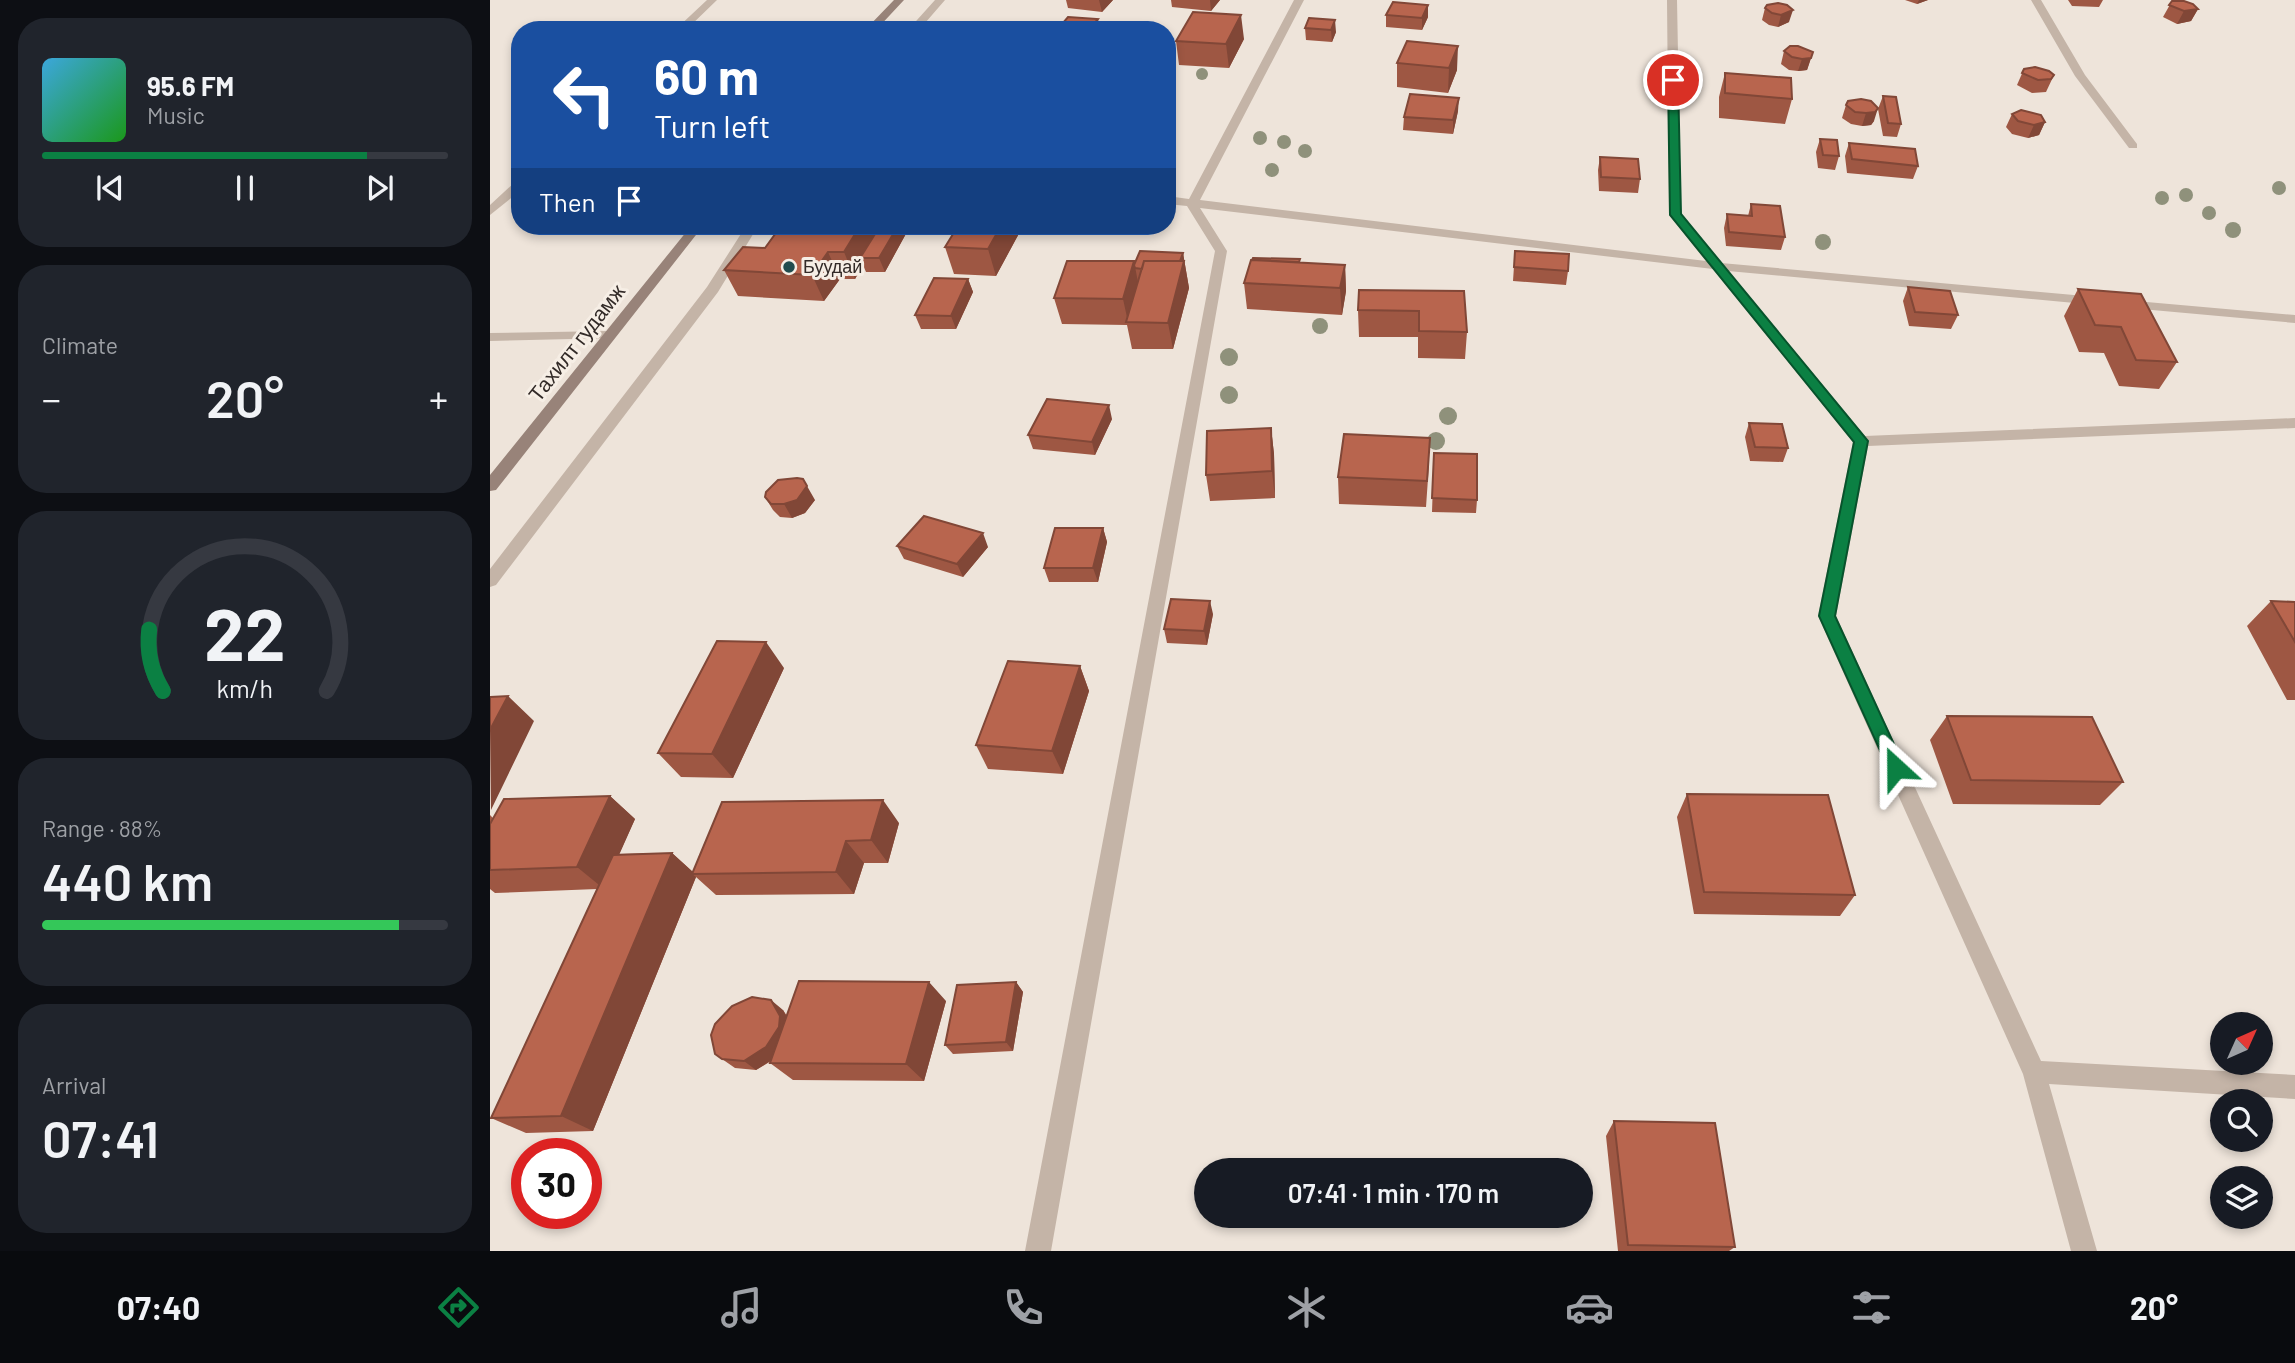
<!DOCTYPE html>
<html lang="en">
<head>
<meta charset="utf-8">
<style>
  :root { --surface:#171b24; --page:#20242c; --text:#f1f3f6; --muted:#9ea1a6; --line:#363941; --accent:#0b8043 }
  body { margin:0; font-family:Barlow,sans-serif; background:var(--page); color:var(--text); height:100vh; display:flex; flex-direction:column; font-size:26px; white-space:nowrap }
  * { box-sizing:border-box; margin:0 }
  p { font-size:23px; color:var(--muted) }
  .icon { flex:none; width:38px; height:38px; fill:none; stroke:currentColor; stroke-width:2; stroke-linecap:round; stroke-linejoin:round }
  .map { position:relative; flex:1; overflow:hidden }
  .sheet { display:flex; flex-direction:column; gap:18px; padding:18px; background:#0d0f14; width:490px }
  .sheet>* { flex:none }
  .guide { position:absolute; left:21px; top:21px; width:665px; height:214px; border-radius:28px; box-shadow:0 4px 10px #0003; background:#1a4fa0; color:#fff; overflow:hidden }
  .needle { width:46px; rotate:45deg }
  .fabs { position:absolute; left:1720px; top:1012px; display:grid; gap:14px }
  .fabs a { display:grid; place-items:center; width:63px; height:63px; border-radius:50%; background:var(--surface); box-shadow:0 4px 10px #0003; font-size:35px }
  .speed { position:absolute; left:21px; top:1138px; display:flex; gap:14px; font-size:35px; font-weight:700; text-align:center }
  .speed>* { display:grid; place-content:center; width:91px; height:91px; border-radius:50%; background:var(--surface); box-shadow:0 4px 10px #0003; line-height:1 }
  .speed .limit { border:10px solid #d22; background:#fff; color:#111 }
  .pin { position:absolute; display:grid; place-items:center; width:60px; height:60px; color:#fff; margin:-30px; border:4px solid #fff; border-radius:50%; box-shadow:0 2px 7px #0007 }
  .me { position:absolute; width:77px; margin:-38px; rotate:336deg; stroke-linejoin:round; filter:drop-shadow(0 0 5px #0008) }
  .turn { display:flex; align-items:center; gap:24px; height:147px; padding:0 28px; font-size:32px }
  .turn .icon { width:91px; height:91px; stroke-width:2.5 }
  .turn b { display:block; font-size:49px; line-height:60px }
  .then { display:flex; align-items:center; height:66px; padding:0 28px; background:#0003; gap:14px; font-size:26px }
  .big { font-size:52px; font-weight:600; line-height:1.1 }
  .sheet .widget { flex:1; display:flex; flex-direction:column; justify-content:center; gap:10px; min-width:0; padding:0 24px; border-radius:28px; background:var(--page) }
  .sheet .dial { align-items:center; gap:0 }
  .dial svg { height:182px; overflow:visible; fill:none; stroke:var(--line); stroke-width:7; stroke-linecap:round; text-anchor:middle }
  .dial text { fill:var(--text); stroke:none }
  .song { display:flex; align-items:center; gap:21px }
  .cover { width:84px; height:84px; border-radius:10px; background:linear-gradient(135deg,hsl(200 70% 55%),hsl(120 70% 35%)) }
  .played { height:7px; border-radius:4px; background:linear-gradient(90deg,var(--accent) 80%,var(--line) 80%) }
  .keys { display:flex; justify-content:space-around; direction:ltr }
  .heat { display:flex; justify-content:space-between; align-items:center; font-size:38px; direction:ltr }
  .charge { height:10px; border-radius:5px; background:linear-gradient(90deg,#34c759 88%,var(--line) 0) }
  .trip { position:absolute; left:704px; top:1158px; width:399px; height:70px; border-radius:35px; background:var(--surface); box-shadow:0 4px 10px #0003; font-weight:600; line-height:70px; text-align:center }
  .dock { display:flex; height:112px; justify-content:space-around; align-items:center; background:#090b0e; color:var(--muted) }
  .dock .icon { width:49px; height:49px }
  .dock .on { color:var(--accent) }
  .dock b { font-size:32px; color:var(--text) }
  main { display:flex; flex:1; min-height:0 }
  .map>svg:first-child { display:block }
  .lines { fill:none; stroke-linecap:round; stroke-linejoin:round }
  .minor { fill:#c4b4a7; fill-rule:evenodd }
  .secondary { fill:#988379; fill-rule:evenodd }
  .tree { fill:#8f917b }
  .wall { fill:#9e5743 }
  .shaded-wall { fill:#814737 }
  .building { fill:#b8654e; stroke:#814737; stroke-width:2 }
  .route { fill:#0b8043; stroke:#07532c; stroke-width:2 }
  .poi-dot { fill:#214c4e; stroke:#f6eee5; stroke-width:2.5 }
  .labels { text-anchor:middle; stroke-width:6; stroke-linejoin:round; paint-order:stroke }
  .far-poi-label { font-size:18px; fill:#322a27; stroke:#f6eee5; text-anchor:start }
  .street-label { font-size:21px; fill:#322a27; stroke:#f6eee5 }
</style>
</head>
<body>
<main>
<section class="sheet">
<div class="widget">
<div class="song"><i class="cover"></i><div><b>95.6 FM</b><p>Music</p></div></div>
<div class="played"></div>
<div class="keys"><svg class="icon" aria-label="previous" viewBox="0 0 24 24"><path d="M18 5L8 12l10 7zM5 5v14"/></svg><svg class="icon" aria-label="pause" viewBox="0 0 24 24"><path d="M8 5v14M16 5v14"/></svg><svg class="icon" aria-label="next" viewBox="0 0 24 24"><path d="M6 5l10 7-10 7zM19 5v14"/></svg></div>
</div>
<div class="widget"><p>Climate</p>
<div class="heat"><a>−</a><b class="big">20°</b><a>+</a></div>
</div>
<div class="widget dial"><svg viewBox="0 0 100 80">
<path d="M14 69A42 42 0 1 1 86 69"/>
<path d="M14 69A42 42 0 0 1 8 42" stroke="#0b8043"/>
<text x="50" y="56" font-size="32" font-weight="700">22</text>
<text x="50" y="72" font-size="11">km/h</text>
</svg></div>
<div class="widget"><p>Range · 88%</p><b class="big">440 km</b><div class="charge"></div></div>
<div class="widget"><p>Arrival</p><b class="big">07:41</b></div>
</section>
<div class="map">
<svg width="1805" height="1251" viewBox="0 0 1805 1251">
  <rect width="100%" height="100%" fill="#eee4da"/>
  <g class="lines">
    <path class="minor" d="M217,0H227L196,30H185Z
      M445,0H455L429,30H418Z
      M804,0H814L710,200L1216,261L1179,215L1177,0H1187L1191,215L1231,263L1606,297L1613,301L1606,305L1238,271L1375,436L1805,418V428L1378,446L1346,616L1551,1061L1805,1075V1099L1559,1084L1607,1251H1581L1533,1074L1328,616L1363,442L1223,269L710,208L737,251L561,1251H535L725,251L697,206L677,204V196L699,199Z
      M1541,0H1551L1595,75L1647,144V148H1639L1585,76Z
      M26,181H30V191L0,215V205Z
      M256,226H268L228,292L6,585L0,587V569L217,287Z
      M1634,300L1805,315V323L1629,307V301Z
      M119,331L124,332V338L0,341V333Z"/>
    <path class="secondary" d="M404,0H414L386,30H375Z
      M201,226H213L6,490L0,491V475Z"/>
  </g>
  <g class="tree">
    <circle cx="712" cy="74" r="6"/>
    <circle cx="770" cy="138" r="7"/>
    <circle cx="794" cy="142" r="7"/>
    <circle cx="815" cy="151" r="7"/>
    <circle cx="782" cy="170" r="7"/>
    <circle cx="1789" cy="188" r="7"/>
    <circle cx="1696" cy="195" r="7"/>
    <circle cx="1672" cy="198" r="7"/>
    <circle cx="1719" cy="213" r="7"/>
    <circle cx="1743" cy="230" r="8"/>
    <circle cx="1333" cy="242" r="8"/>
    <circle cx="830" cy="326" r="8"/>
    <circle cx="739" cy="357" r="9"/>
    <circle cx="739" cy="395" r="9"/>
    <circle cx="958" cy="416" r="9"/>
    <circle cx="946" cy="441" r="9"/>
  </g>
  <path class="wall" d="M576,0H623L612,12L578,8Z
    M681,0H730L721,11L682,7Z
    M1415,0H1438L1427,4Z
    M1578,0H1613L1609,7L1582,6Z
    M1682,1L1708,9L1701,21L1687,24L1673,17Z
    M1288,3L1299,22L1288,27L1279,25L1272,20L1275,8Z
    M896,15L938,17L932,30L896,27Z
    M819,18L846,32L842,42L816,40L815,28Z
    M754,39L739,68L689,65L686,41Z
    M917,41L967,70L958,93L907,87V63Z
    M1294,51L1323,52L1317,70L1308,71L1299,70L1291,64Z
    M1534,69L1564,75L1556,92L1542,93L1527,85Z
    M1235,73L1302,99L1295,124L1229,118V97Z
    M1393,96L1411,124L1407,137L1393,136L1388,109Z
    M1371,99L1384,121L1381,125L1372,126L1361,124L1352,118L1356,105Z
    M968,111L963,134L913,130L914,117Z
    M1522,114L1555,122L1549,135L1538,138L1522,134L1516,127Z
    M1330,139L1349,156L1345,170L1328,168L1326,152Z
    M1359,143L1428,166L1423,179L1357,173L1355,156Z
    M1110,157L1150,179L1148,193L1109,191L1108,170Z
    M1261,204L1295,237L1291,250L1236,246L1234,228L1237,214L1258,216Z
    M291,226H416L418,230L395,272H376L373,265L365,279H350L334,301L248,296L234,270L275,248Z
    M468,226H533L506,276L464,274L455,247Z
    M569,226H600L598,228Z
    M1025,251L1078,271L1076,285L1023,281Z
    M693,253L699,288L683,349H642L637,325L572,324L564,298L644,261V265Z
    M810,263L855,265L856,291L852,315L757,309L754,283Z
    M478,279L483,292L466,329H431L425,315Z
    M1418,287L1468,315L1461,329L1419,326L1413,301Z
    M1588,289L1687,362L1669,389L1629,386L1614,353L1589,352L1574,316Z
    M974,291L977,332L975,359L928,358V337H869L868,310Z
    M622,419L605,455L543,449L538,435Z
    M1259,423L1298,448L1293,462L1260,461L1255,437Z
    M781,428L784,454L785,498L720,501L716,475Z
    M944,453L987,500L986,513L942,512Z
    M939,464L936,507L849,504L848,477Z
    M275,497L325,500L315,513L302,518L290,517L283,510Z
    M613,528L617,542L608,582H559L554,568Z
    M407,546L498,547L473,577L414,559Z
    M1781,601L1805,602V700H1797L1757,626Z
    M723,614L717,645L677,643L674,629Z
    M590,666L599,691L573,774L498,769L486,745Z
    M294,668L243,778L191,777L168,753Z
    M1457,716L1633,782L1610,805L1463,804L1440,740Z
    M1197,794L1365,895L1350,916L1204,914L1187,817Z
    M120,796L145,819L129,854L182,853L203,872L409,823L398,863H374L364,894L226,895L206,877L103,1131L36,1133L1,1118L107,889L5,893L0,889V815L3,818Z
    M526,982L533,992L523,1051L463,1054L455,1045Z
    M456,1001L434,1081L303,1080L280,1063L281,1061L266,1070L245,1068L232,1059L293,1010L297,1016Z
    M1124,1121L1245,1247L1239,1251H1128L1116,1136Z"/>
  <path class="shaded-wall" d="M609,0H623L612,12Z
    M720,0H730L721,11Z
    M1429,0H1438L1427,4Z
    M938,5V17L932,30V18Z
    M1708,9L1701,21L1687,24L1694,11Z
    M1303,10L1299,22L1288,27L1291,15Z
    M751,15L754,39L739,68L736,44Z
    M608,19L610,30H599Z
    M845,20L846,32L842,42L841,30Z
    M968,46L967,70L958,93L959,68Z
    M1323,52L1317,70L1308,71L1312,59Z
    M969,98L968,111L963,134V120Z
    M1388,108L1384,121L1381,125L1372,126L1376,113Z
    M1555,122L1549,135L1538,138L1544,125Z
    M677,136L681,158L677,162Z
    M370,226H392L370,258L373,265L365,279L354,252Z
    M408,226H416L418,230L395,272L389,258Z
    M511,226H533L506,276L498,249Z
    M338,252L350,279L334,301L322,275Z
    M693,253L699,288L683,349L678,323L687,270Z
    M644,261L649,288L638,322L633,299Z
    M855,265L856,291L852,315L850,288Z
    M478,279L483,292L466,329L461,316Z
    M619,405L622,419L605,455L602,442Z
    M781,428L784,454L785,498L782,471Z
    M317,486L325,500L315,513L302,518L294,504Z
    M613,528L617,542L608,582L603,568Z
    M493,533L498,547L473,577L467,564Z
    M720,601L723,614L717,645L714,631Z
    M276,642L294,668L243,778L222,754Z
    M590,666L599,691L573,774L562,751Z
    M18,696L44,721L1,810L0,730Z
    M120,796L145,819L114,889L87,867Z
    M393,800L409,823L398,863L381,840Z
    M356,841L374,863L364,894L346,872Z
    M182,853L205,874H202L206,877L103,1131L71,1116Z
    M439,982L456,1001L434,1081L416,1064Z
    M526,982L533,992L523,1051L516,1042Z
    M281,1000L293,1010L301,1025L288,1056L266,1070L254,1061Z"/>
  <path class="building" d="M1682,1H1694L1703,4L1708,9L1694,11L1679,5Z
    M903,2L938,5L932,18L896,15Z
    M1288,3L1297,5L1303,10L1291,15L1282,13L1275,8L1277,5Z
    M703,12L751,15L736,44L686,41Z
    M578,17L608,19L599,30H567Z
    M819,18L845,20L841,30L815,28Z
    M917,41L968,46L959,68L907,63Z
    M1300,46H1308L1323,52L1321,58L1312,59L1302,57L1294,51Z
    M1545,67L1559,71L1564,75L1561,79L1548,80L1532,73L1534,69Z
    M1235,73L1301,78L1302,99L1235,93Z
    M920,94L969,98L963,120L914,117Z
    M1393,96L1406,97L1411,124L1398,123Z
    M1371,99L1381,101L1388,108L1385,112L1376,113L1365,112L1356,105L1358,101Z
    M1531,110L1551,115L1555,122L1544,125L1528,121L1522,114Z
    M1330,139L1347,140L1349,156L1333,155Z
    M1359,143L1425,149L1428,166L1362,159Z
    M1110,157L1148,159L1150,179L1111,177Z
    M1261,204L1290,206L1295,237L1239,232L1237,214L1262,216Z
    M291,226H370L354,252H338L322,275L234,270L253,247L275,248Z
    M390,226H408L389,258H370Z
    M468,226H511L498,249L455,247Z
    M650,251L693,253L690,261H654L652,269L645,268L644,265Z
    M1025,251L1079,254L1078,271L1024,267Z
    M763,258L810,259L809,262L762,260Z
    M761,260L855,265L850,288L754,283Z
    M577,261H644L633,299L564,298Z
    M654,261H694L678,323L636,322Z
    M444,278L478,279L461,316L425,315Z
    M1418,287L1460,291L1468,315L1425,312Z
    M1588,289L1651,294L1687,362L1646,360L1631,327L1605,325Z
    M869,290L974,291L977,332L929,331V311L868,310Z
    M557,399L619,405L602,442L538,435Z
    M1259,423L1292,424L1298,448L1265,447Z
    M781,428L782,471L716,475L717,431Z
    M854,434L940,438L937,481L848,477Z
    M944,453L987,454V500L942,498Z
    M307,478L313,479L317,486L307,500L294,504H281L275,497L276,492L288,480Z
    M434,516L493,533L467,564L407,546Z
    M565,528H613L603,568H554Z
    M681,599L720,601L714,631L674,629Z
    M1781,601L1805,602V642Z
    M227,641L276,642L222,754L168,753Z
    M518,661L590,666L562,751L486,745Z
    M18,696L0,730V697Z
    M1457,716L1602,717L1633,782L1481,780Z
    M1197,794L1338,795L1365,895L1214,892Z
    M120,796L87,867L0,870V824L14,799Z
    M393,800L381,840L356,841L346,872L202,874L232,802Z
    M182,853L71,1116L1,1118L123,855Z
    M309,981L439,982L416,1064L280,1063Z
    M526,982L516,1042L455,1045L467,985Z
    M262,997L281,1000L290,1016L289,1027L276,1047L254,1061L232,1059L225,1054L221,1035L225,1024L242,1006Z
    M1124,1121L1225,1123L1245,1247L1138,1245Z"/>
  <path class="route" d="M1183,78L1188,80L1191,214L1378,441L1345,616L1415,768L1413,773L1406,776L1400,773L1398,768L1329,616L1364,442L1180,215L1178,80Z"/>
  <circle class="poi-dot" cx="299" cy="267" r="7"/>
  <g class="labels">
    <g class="far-poi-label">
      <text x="313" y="273">Буудай</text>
    </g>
    <g class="street-label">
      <text transform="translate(87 343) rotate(-52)" y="7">Тахилт гудамж</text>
    </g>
  </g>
</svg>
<div class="fabs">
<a><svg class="needle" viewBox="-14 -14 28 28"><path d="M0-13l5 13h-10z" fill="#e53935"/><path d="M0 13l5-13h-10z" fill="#9ea1a6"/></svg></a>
<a><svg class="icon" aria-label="search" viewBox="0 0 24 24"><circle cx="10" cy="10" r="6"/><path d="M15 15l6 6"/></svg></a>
<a><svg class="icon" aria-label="layers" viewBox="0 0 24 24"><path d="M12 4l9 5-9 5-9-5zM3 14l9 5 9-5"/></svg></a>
</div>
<div class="speed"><div class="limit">30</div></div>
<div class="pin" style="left:1183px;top:80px;background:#d93025"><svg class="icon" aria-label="arrive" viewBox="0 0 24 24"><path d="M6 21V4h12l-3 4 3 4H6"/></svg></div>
<svg class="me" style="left:1406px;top:768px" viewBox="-20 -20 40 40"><path d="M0-17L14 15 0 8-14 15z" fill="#0b8043" stroke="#fff" stroke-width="4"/></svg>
<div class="trip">07:41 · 1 min · 170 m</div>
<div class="guide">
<div class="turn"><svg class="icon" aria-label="left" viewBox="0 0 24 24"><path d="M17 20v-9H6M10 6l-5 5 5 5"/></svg><div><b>60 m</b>Turn left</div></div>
<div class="then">Then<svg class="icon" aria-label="arrive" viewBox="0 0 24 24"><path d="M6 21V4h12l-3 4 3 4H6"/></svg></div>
</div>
</div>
</main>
<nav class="dock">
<b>07:40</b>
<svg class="icon on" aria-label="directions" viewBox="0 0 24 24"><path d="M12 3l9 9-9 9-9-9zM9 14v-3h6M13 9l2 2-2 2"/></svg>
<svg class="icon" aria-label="music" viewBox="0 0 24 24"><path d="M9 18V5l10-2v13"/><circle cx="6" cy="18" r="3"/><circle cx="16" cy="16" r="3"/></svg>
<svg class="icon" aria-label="phone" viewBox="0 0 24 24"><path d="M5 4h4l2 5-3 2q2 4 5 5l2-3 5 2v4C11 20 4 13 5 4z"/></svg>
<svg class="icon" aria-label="climate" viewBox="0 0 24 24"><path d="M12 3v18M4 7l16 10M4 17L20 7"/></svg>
<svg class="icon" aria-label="car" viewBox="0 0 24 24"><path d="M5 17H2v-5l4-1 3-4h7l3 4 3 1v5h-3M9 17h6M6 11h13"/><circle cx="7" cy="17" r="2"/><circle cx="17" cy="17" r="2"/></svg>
<svg class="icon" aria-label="filters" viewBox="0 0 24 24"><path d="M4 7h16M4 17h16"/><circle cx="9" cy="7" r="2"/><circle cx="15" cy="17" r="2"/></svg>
<b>20°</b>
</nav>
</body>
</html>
